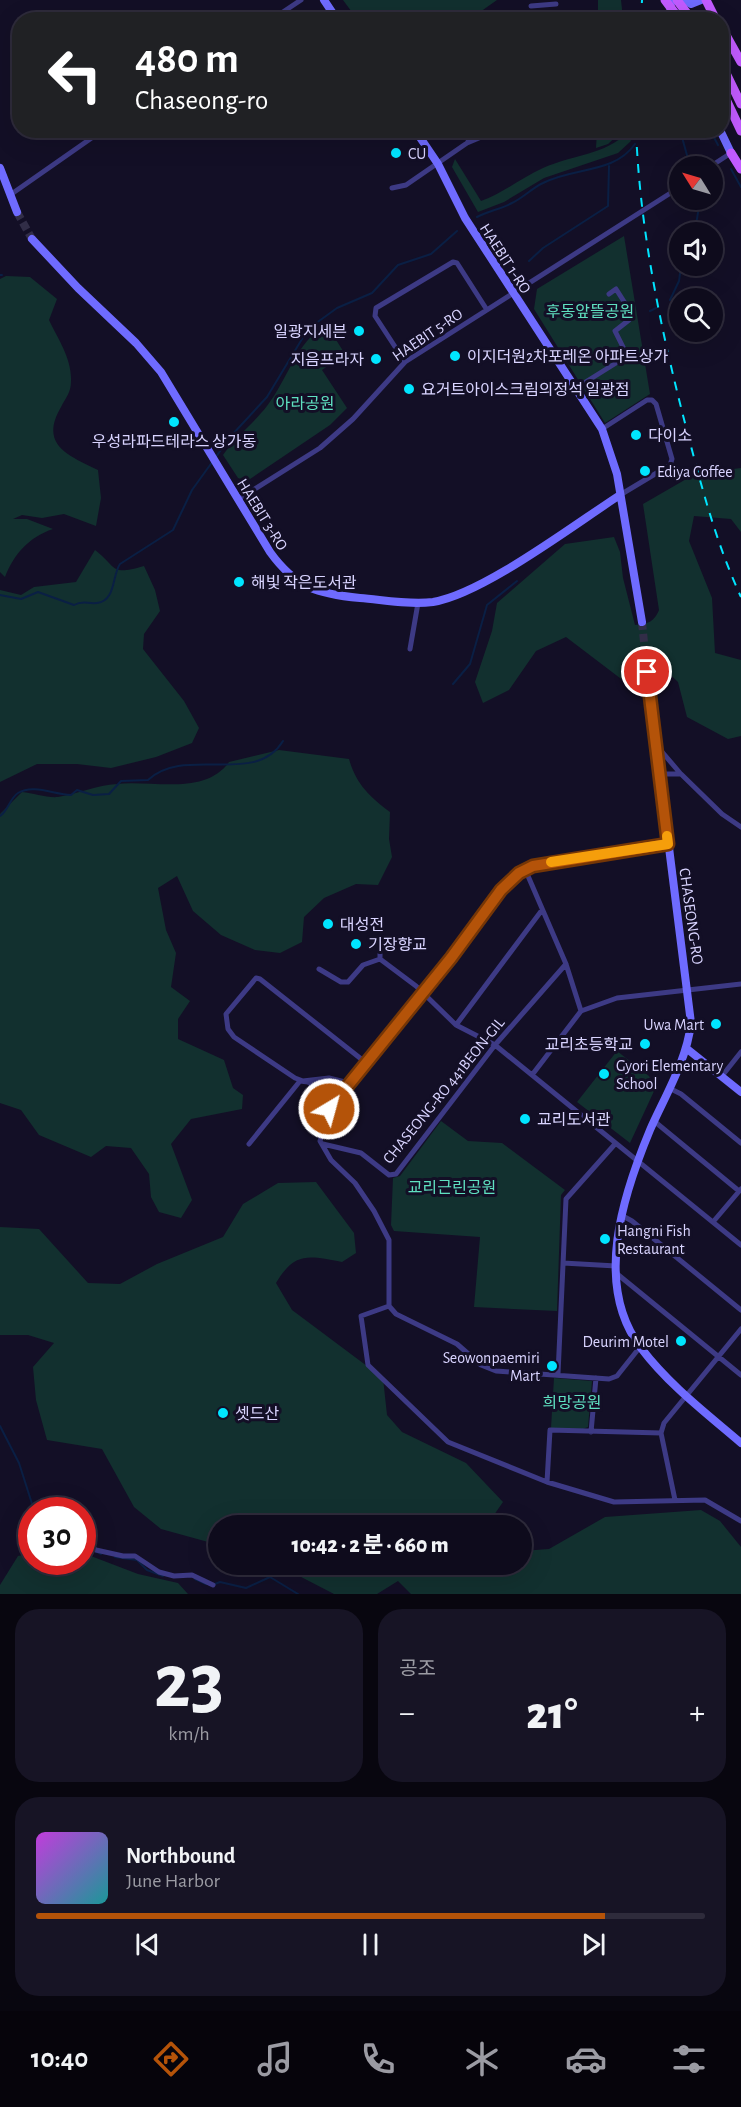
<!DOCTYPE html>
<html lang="ko">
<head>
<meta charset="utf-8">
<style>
  :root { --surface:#0e0b1c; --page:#171425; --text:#f1f3f6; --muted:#9b9ba3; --line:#2e2b3b; --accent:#b45309 }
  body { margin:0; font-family:"Alegreya Sans","Noto Sans KR",sans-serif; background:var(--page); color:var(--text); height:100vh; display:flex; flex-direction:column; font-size:22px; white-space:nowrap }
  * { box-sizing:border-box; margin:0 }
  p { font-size:20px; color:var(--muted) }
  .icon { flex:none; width:33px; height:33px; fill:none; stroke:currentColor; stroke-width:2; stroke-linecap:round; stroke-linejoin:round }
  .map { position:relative; height:1594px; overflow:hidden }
  .panel { display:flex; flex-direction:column; gap:15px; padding:15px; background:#08060f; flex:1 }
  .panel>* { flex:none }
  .banner { position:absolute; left:12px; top:12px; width:717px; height:126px; border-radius:24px; box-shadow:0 6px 24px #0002,0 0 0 2px var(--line); background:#202124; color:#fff; overflow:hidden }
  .needle { width:39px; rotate:307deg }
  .fabs { position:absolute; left:669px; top:156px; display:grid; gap:12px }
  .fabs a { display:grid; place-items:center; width:54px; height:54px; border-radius:50%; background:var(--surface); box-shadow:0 6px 24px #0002,0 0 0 2px var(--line); font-size:30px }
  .speed { position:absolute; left:18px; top:1497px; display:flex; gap:12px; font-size:30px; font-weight:700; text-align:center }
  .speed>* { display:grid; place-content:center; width:78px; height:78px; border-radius:50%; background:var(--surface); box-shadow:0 6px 24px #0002,0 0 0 2px var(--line); line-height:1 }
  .speed .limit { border:9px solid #d22; background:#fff; color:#111 }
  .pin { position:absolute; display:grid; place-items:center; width:51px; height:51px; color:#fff; margin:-26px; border:3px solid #fff; border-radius:50%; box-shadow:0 2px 6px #0007 }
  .me { position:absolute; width:66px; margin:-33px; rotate:37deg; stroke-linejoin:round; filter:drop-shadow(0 0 4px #0008) }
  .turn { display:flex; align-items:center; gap:21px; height:126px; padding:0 24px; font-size:27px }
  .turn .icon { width:78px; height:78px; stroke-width:2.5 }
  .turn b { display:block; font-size:42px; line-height:51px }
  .big { font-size:45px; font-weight:800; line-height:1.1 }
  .panel .widget { flex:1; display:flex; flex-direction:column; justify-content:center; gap:9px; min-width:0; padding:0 21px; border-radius:24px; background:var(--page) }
  .panel .dial { align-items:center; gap:0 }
  .dial b { font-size:78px; line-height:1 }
  .song { display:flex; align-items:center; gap:18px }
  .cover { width:72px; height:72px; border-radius:9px; background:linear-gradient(135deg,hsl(290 70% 55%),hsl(180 70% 35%)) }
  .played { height:6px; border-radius:3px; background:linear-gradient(90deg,var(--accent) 85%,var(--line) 85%) }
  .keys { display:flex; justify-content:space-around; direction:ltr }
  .heat { display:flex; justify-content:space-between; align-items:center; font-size:33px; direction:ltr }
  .panel .tiles { flex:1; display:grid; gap:15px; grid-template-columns:1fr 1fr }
  .widget:last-child { grid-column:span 2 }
  .trip { position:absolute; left:208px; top:1515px; width:324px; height:60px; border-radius:30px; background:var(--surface); box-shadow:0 6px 24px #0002,0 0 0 2px var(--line); font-weight:800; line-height:60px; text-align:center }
  .tab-bar { display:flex; height:96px; justify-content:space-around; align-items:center; background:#06040b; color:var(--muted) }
  .tab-bar .icon { width:42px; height:42px }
  .tab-bar .on { color:var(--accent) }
  .tab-bar b { font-size:27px; color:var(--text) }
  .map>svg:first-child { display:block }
  .green { fill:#12302f }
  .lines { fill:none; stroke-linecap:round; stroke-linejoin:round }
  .stream { stroke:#0a1f44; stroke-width:2 }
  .secondary-tunnel { stroke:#312d47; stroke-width:8; stroke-dasharray:8 4; stroke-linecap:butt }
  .street { stroke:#3d3a85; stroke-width:5 }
  .secondary { stroke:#6f6bff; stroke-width:8 }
  .primary { stroke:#c25bff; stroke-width:9 }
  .rail { stroke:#00e5ff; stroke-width:2; stroke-dasharray:9 8; stroke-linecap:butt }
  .route-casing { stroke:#753606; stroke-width:15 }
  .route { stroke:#b45309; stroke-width:10 }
  .slow { stroke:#f59e0b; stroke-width:10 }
  .poi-dot { fill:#00e5ff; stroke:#130f26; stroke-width:2 }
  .labels { text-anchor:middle; stroke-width:6; stroke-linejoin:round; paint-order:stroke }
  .poi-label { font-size:16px; fill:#d9d4ff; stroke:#130f26; text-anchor:start }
  .street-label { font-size:16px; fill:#d9d4ff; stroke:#130f26 }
  .park-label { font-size:16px; fill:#5fe0c0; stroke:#130f26 }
</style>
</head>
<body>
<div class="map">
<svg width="741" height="1594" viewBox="0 0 741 1594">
  <rect width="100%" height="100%" fill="#130f26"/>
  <path class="green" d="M343,0H497L470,19H357Z
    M598,0H621L623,19H598Z
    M597,131H620V133L608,144L596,148Z
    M629,132L631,141L618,153L544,178L504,202L478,212L452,167L455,159L481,201C503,193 521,178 543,168C575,154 602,156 629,132Z
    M624,236L650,394L605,423L534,309L537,289Z
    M6,276L30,277L57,299L49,320C58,339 72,359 71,381C71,393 66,397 61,407C39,445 68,455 98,470L101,498L96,526L64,514L42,518L22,515L13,519H27L53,529C29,537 14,554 5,577L0,572V279Z
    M326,324L345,354L322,370L347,408L330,425L247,481L238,478L223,455C236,436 253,424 267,406C288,379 295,344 326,324Z
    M741,468V532L731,519L694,516L689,541L712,598L715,653L741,660V736L728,739L687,717L678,682L655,660L633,664L637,691L566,637L536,651L509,690L483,703L475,682L492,631L497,603L565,544L614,537L620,552L623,578L635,625C648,624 654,622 659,610L643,504L695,474Z
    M95,550C118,568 110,576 144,566L155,590L160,611L144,634L143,649L184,701L199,728L192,743L156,757L111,768L77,764H37L0,782V590L21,595L34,587L76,582Z
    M279,750L349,759C356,784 369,796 390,812L389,839L392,857L378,885L356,884L324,898L304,917L302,942L280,953L255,950L221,935L193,911L177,876L158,888L166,930L176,953L171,987L190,1001L178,1019V1039L224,1060L233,1088L243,1095L242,1109L191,1119L171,1144L192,1200L181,1218L159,1212L151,1197L149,1174L131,1148L106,1146L91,1157L39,1135L21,1110L0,1103V814L22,792C33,793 47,798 58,797C78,794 97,785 117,784C152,780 205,796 229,762Z
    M617,1051L649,1076L655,1089L630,1143L577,1102Z
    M441,1121L468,1141L502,1143L565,1190L561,1195L557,1311L474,1307L480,1237L394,1231L391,1225L393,1178L400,1176Z
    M316,1182L354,1233L356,1253L342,1262C309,1256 295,1251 276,1283L292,1310L383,1378L387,1415L402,1432L466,1463L503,1502L487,1525L219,1526V1545L161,1529L134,1507L102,1449L47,1440L36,1400L33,1367L54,1343L28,1335H0V1227L39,1229L88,1283L120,1284L157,1264L223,1237L243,1204L278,1183Z
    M554,1378L592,1381L588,1427L583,1429L551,1428Z
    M701,1510L720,1521L741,1547V1594H411L398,1581L377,1594H334L278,1565L522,1564V1551L549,1549L605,1517Z
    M31,1553L32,1562H82L83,1553L138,1574L178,1583L188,1594H0V1585L18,1556Z"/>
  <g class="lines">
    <path class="stream" d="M680,130L690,166
      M710,130L718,145
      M731,169L741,187
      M477,217C488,211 501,209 512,203C523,198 532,188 543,183C573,167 614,174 635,144
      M692,232L696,225L700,200
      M529,261L543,248L608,206L609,166
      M0,275H2
      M670,300L679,281L681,266
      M650,311L656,308
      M0,595L21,599L38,592L74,605C83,600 87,604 97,603C116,601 112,575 120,564L173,530L192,490L231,436L267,397L308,329L337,308L372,293L398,265L431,254L457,231
      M453,684L470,664L487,605L517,581
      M0,816C8,811 10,798 18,793C33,784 53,794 71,795L77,790L93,795L109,794L121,781L148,780C185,745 255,787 283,741
      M0,1426L19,1463L34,1510
      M82,1544L101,1554
      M115,1557L137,1560L147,1570L163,1576
      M195,1579L206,1584
      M215,1584L220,1582L246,1588L270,1577L298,1594"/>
    <path class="secondary-tunnel" d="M17,212L32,239
      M642,622L647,672"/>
    <path class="street" d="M531,6L556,4
      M271,20L301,0
      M467,143L498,130
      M711,166L731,153
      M392,188L406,185L467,143L474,135L486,130
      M10,195L103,130
      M405,362L375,316L376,308L453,262L457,263L487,310
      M576,388L624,358L626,353L615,331L629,320L630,311L616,289L609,294
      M602,429L647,400H652L656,404L672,459L670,465L620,495
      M239,499L320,448L353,419L405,362L680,187
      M410,649L418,603
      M657,746L680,773
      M660,774H681L722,814L741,827
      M525,869L566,964L581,1011
      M380,938V959
      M380,959L416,986L456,1025L495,1045L741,1245
      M319,969L341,982H348L363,965L380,959
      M456,1025L542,910
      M532,1075L581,1011L617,998L741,984
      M722,1076L741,1052
      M349,1083L329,1078L303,1081L295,1078L234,1037L228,1029L226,1014L256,978L260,979L365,1062
      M669,1088L681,1094L741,1143
      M654,1121L739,1191
      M249,1144L300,1081L308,1082L334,1101
      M323,1144L361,1153L389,1175L396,1174L495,1045L566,964
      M621,1215L632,1221L741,1310
      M713,1222L741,1189
      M563,1263L616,1266
      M616,1273L741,1375
      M389,1306V1240L374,1211L355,1183L331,1160L320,1141L331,1104L451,958L501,890L519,873L533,866L668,844
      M389,1306L361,1316L368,1365L448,1442L547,1482L614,1502L705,1500L741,1521
      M389,1306L396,1314L457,1344L481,1365L496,1371L609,1379L617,1376L640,1347
      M558,1374L566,1199L615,1144
      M591,1432L596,1378
      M547,1482L550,1430L661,1433
      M675,1500L661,1433L664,1423L741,1329
      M82,1540L96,1550L123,1556H135L159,1572L174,1576L192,1575L213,1585"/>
    <path class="secondary" d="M324,0L332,12
      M684,0L691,4L701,0
      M670,20L671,0
      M415,130L438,164L465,218L602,429L617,474L642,622
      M720,130L731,153
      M0,168L17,212
      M32,239L78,288L136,343L161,372L270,552C296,588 318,594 360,598C384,600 409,605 433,602C483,594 575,524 620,495
      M647,672L691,1023C687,1060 665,1096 650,1130C623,1195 593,1285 641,1348C669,1385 706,1413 741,1443
      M686,1048L741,1092"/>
    <path class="primary" d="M665,0L680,20
      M677,0L692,20
      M706,0L716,20
      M722,28L741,62
      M722,65L741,104
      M722,91L741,131
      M731,153L741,169"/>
    <path class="rail" d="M641,20L642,0
      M636,130C640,232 661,330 686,427C701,485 716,543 741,597"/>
  </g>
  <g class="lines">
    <g class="route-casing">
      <path id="route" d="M329,1109L451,958L501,890L519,873L533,866L668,844L647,672"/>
    </g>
    <use href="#route" class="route"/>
    <path class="slow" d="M551,862L668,844L667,836"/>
  </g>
  <g class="poi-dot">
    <circle cx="396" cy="153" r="6"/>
    <circle cx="359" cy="331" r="6"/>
    <circle cx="455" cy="356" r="6"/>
    <circle cx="376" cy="359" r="6"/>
    <circle cx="409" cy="389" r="6"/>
    <circle cx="174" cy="422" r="6"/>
    <circle cx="636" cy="435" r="6"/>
    <circle cx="645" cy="471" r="6"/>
    <circle cx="239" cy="582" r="6"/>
    <circle cx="328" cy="924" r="6"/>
    <circle cx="356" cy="944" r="6"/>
    <circle cx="716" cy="1024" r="6"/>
    <circle cx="645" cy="1044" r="6"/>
    <circle cx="604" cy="1074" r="6"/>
    <circle cx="525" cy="1119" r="6"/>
    <circle cx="605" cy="1239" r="6"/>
    <circle cx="681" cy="1341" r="6"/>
    <circle cx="552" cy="1366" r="6"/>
    <circle cx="223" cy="1413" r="6"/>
  </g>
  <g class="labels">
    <g class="poi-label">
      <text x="408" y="159">CU</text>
      <text x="347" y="337" text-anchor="end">일광지세븐</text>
      <text x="467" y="362">이지더원2차포레온 아파트상가</text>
      <text x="364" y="365" text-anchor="end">지음프라자</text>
      <text x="421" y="395">요거트아이스크림의정석 일광점</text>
      <text x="648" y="441">다이소</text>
      <text x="174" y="447" text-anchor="middle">우성라파드테라스 상가동</text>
      <text x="657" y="477">Ediya Coffee</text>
      <text x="251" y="588">해빛 작은도서관</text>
      <text x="340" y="930">대성전</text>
      <text x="368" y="950">기장향교</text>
      <text x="704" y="1030" text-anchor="end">Uwa Mart</text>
      <text x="633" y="1050" text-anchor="end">교리초등학교</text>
      <text x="616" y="1071">Gyori Elementary<tspan x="616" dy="18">School</tspan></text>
      <text x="537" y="1125">교리도서관</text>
      <text x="617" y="1236">Hangni Fish<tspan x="617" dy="18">Restaurant</tspan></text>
      <text x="669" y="1347" text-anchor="end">Deurim Motel</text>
      <text x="540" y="1363" text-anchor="end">Seowonpaemiri<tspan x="540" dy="18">Mart</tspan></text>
      <text x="235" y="1419">셋드산</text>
    </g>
    <g class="street-label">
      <text transform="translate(506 258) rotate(57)" y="6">HAEBIT 1-RO</text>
      <text transform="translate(427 334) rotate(-34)" y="6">HAEBIT 5-RO</text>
      <text transform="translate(263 514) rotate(58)" y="6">HAEBIT 3-RO</text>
      <text transform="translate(692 916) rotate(82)" y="6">CHASEONG-RO</text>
      <text transform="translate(443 1090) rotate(-51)" y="6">CHASEONG-RO 441BEON-GIL</text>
    </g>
    <g class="park-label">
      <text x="590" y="317">후동앞뜰공원</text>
      <text x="305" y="409">아라공원</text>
      <text x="452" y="1193">교리근린공원</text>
      <text x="572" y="1408">희망공원</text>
    </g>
  </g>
</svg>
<div class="fabs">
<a><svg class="needle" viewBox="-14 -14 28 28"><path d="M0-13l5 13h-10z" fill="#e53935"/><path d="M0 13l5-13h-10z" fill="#9b9ba3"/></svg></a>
<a><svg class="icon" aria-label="sound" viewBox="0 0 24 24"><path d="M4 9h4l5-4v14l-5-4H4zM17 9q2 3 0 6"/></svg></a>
<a><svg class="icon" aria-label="search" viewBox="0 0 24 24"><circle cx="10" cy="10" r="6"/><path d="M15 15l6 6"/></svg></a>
</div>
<div class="speed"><div class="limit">30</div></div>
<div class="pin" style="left:647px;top:672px;background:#d93025"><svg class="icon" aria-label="arrive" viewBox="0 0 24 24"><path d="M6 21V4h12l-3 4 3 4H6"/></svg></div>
<svg class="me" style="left:329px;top:1109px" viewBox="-20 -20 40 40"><circle r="17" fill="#b45309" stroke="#fff" stroke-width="3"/><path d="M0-11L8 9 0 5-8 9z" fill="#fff"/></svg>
<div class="trip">10:42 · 2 분 · 660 m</div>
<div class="banner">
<div class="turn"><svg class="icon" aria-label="left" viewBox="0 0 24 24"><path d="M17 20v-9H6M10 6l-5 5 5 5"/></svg><div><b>480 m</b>Chaseong-ro</div></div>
</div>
</div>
<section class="panel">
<div class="tiles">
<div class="widget dial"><b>23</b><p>km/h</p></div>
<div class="widget"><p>공조</p>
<div class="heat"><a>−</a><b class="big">21°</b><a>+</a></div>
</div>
<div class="widget">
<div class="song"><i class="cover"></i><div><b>Northbound</b><p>June Harbor</p></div></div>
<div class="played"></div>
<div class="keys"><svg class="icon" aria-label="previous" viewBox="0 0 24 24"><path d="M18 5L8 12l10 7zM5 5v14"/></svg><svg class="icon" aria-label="pause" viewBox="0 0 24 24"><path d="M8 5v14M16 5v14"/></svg><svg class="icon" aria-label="next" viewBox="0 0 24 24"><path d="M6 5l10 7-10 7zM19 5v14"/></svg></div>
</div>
</div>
</section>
<nav class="tab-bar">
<b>10:40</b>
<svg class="icon on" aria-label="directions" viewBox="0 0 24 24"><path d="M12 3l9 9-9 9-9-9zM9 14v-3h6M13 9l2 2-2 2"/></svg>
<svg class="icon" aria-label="music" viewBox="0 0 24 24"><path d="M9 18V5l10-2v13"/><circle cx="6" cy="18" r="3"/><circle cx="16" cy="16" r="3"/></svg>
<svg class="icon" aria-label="phone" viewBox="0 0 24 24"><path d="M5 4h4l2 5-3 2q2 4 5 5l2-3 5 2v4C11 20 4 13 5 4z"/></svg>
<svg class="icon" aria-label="climate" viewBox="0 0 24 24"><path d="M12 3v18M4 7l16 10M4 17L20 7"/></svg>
<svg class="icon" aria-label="car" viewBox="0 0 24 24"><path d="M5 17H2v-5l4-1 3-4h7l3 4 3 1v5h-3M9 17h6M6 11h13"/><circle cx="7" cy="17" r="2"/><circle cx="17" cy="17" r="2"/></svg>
<svg class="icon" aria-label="filters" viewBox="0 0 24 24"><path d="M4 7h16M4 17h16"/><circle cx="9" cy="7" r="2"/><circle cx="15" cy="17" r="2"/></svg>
</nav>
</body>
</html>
